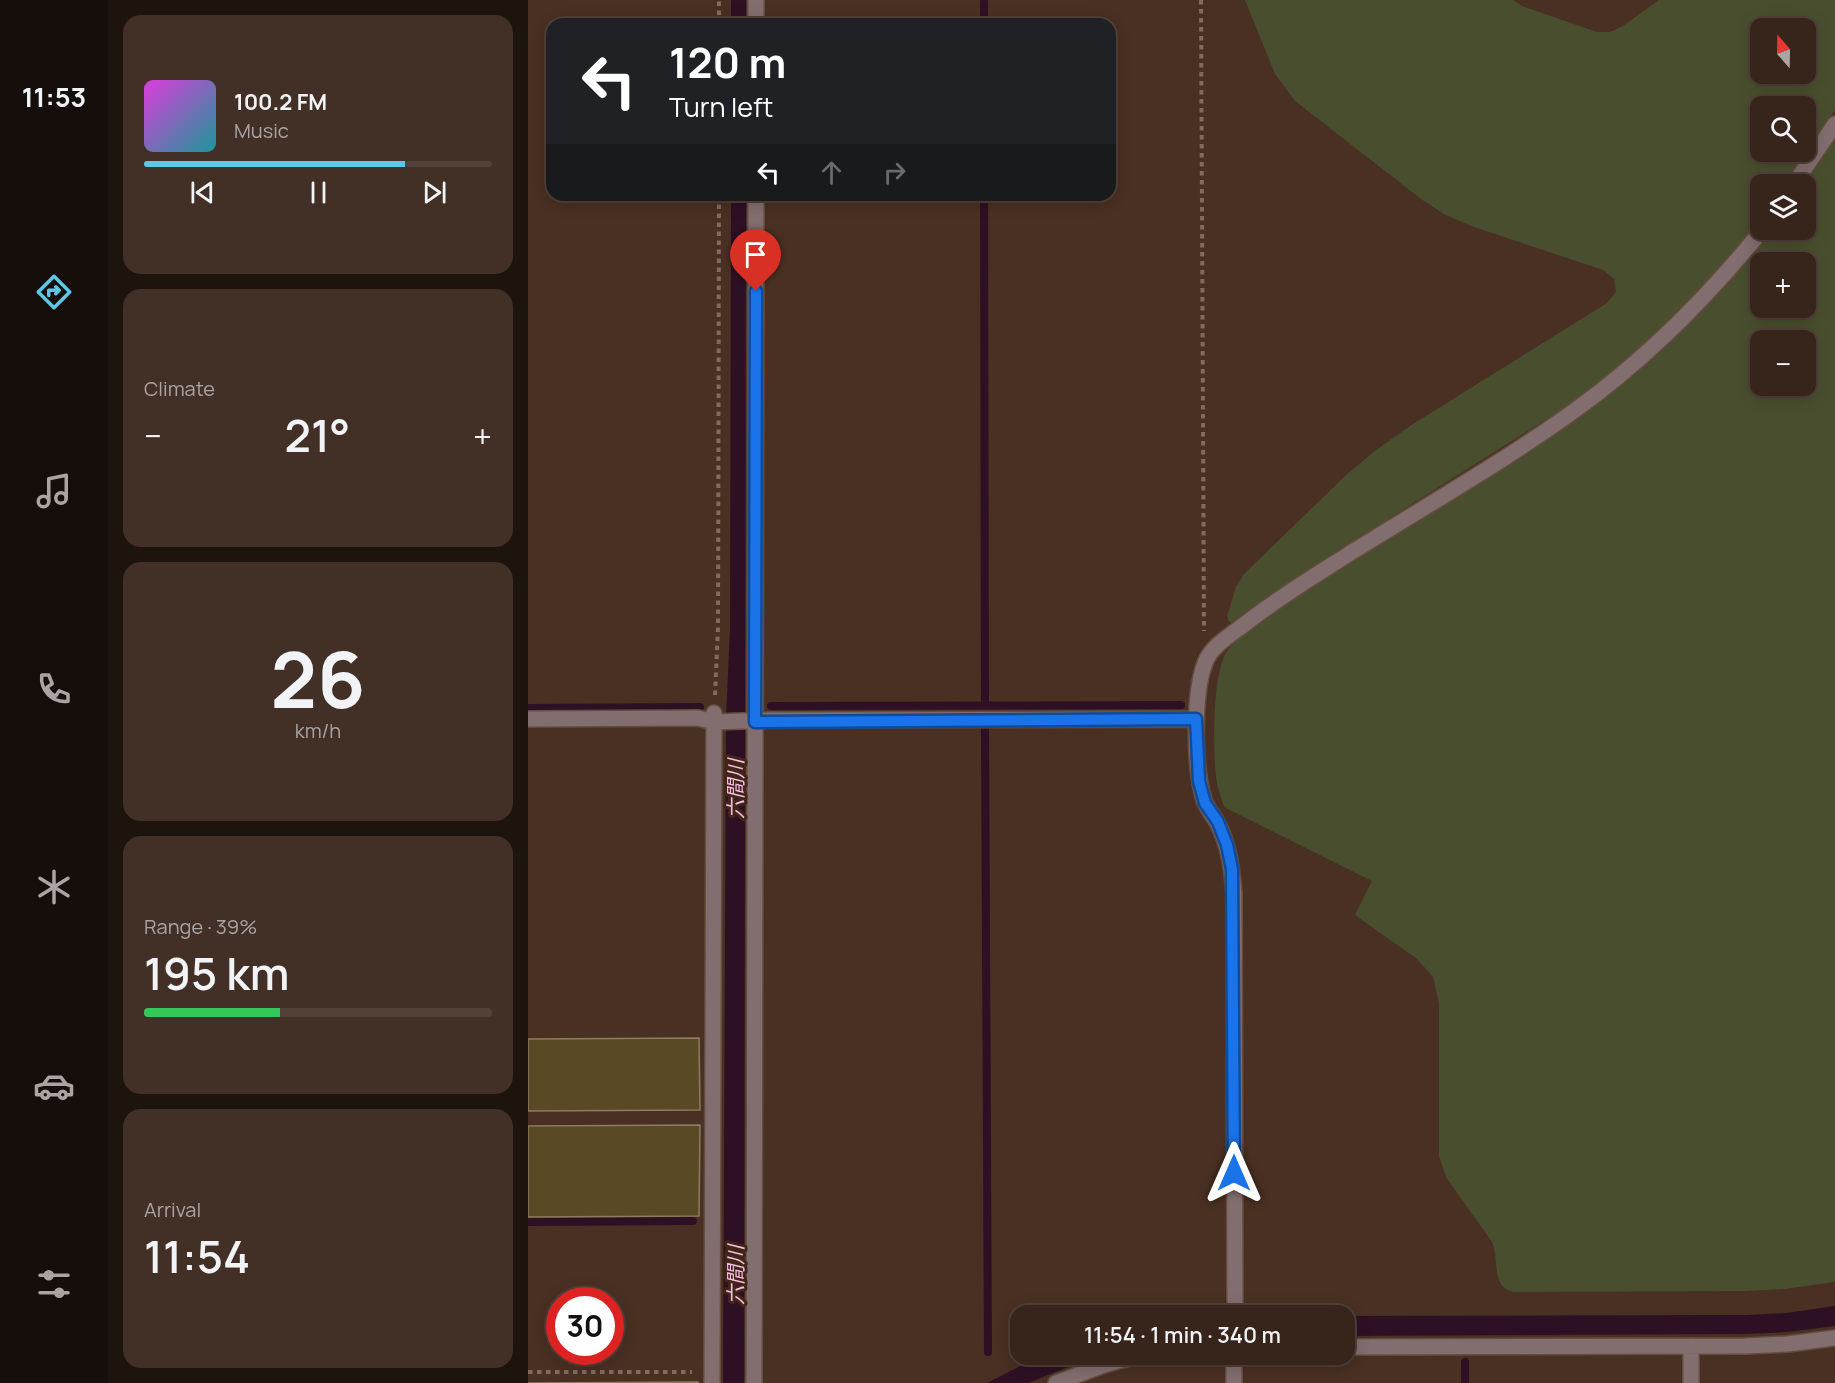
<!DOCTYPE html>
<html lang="en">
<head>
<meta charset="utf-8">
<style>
  :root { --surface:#37241a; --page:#423027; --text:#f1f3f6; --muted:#aaa4a2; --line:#514139; --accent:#5bc8e7 }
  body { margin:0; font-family:Manrope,"Noto Sans JP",sans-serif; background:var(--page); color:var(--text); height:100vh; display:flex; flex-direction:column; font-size:22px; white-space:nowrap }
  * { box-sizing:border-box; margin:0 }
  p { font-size:20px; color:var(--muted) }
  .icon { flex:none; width:33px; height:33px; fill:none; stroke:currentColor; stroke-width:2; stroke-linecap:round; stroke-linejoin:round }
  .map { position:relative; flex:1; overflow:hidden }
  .details { display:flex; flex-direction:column; gap:15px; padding:15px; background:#1e140e; width:420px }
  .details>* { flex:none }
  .hud { position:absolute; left:18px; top:18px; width:570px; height:183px; border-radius:18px; box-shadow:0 3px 15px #0003,0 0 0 2px var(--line); background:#202124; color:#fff; overflow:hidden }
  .needle { width:39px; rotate:340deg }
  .fabs { position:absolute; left:1222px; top:18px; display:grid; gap:12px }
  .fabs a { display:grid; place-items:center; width:66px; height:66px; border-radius:12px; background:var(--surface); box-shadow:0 3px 15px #0003,0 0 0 2px var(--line); font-size:30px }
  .speed { position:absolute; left:18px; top:1287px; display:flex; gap:12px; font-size:30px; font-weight:700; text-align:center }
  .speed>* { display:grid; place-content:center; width:78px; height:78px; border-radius:50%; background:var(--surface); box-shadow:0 3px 15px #0003,0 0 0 2px var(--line); line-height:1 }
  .speed .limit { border:9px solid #d22; background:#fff; color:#111 }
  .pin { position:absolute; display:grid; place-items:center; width:51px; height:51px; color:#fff; margin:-62px -26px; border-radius:50% 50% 50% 0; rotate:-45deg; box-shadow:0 0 6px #0007 }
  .pin .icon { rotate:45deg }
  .me { position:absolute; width:66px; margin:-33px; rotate:0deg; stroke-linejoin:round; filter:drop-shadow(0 0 4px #0008) }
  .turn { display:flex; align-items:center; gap:21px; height:126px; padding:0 24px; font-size:27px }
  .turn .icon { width:78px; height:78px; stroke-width:2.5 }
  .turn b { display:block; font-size:42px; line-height:51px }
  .lanes { display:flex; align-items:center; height:57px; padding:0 24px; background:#0003; justify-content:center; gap:30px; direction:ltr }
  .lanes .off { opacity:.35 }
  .big { font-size:45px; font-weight:600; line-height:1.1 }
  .details .card { flex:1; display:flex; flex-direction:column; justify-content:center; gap:9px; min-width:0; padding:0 21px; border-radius:18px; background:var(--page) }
  .details .dial { align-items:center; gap:0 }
  .dial b { font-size:78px; line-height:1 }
  .song { display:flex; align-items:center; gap:18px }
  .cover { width:72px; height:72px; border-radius:9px; background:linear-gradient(135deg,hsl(300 70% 55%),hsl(180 70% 35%)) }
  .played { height:6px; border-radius:3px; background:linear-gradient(90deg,var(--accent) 75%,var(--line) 75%) }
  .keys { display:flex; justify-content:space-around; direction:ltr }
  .heat { display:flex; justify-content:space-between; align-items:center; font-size:33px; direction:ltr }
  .charge { height:9px; border-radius:4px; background:linear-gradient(90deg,#34c759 39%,var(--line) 0) }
  .trip { position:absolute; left:482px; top:1305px; width:345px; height:60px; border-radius:18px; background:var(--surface); box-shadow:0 3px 15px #0003,0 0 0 2px var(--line); font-weight:600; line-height:60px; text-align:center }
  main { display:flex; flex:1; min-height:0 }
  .tab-bar { display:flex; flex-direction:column; width:108px; justify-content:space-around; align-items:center; background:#160e0a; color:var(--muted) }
  .tab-bar .icon { width:42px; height:42px }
  .tab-bar .on { color:var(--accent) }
  .tab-bar b { font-size:27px; color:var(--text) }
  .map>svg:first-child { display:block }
  .green { fill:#494f2e; fill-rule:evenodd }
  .water { fill:#2e1024 }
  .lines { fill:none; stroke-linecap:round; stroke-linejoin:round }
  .stream { stroke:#2e1024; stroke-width:8 }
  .building { fill:#5a4925; stroke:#8b7d61; stroke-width:1.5 }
  .minor-casing { stroke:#644c3f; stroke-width:18 }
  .path { stroke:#816b5e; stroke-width:4; stroke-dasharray:4.5 4.5; stroke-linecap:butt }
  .minor { stroke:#836e6f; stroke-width:15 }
  .route-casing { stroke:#114b97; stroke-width:15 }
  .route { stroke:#1a73e8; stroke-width:10 }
  .labels { text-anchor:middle; stroke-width:6; stroke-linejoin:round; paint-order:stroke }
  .water-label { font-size:20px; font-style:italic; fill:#fcbde4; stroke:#3f2618 }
</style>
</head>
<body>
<main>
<nav class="tab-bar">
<b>11:53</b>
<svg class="icon on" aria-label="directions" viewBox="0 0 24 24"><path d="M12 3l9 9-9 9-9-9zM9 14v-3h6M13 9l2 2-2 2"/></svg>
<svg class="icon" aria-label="music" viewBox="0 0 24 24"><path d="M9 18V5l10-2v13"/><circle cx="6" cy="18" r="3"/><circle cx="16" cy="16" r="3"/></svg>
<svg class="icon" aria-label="phone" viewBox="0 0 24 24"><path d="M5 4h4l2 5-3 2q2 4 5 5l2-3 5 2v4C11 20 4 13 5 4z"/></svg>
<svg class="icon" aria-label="climate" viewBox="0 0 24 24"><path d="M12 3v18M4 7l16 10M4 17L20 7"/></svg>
<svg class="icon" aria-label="car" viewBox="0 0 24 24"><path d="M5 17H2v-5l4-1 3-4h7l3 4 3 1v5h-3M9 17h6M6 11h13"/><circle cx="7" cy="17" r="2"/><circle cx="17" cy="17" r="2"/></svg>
<svg class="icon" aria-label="filters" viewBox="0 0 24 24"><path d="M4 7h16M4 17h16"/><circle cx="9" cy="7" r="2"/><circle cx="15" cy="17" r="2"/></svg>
</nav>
<section class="details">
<div class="card">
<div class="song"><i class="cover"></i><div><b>100.2 FM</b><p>Music</p></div></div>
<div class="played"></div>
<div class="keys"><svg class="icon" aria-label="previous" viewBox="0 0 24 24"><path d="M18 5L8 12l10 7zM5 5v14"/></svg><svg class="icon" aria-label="pause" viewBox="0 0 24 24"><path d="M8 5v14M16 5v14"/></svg><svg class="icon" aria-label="next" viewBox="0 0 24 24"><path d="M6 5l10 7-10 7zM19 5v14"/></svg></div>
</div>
<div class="card"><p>Climate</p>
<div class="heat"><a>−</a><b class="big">21°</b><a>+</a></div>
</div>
<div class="card dial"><b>26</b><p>km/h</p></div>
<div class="card"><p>Range · 39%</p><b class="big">195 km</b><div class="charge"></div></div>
<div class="card"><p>Arrival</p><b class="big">11:54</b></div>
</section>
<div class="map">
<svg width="1307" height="1383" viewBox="0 0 1307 1383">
  <rect width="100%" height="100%" fill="#493022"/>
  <path class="green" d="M717,0H985L994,6L1069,32H1082L1095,26L1131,0H1307V110L1257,184H1233V218L1199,261L1150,313L1097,361L1041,405L773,574L703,623L700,620L699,616L708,587L716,574L818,475L847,451L882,426L1079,303L1088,292L1086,279L1075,270L943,226L916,214L893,199L767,101L747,74ZM1233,28H1278V74H1233ZM1233,106H1278V152H1233Z
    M1307,138V1282L1256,1289L1217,1291L986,1292C962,1287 972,1260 964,1242L918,1177L911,1156V1003L905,977L889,959L827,915L844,881L696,807C693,797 689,787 688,776C685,750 684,673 699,651C710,636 729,624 744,613C793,578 845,548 896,516C948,484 1000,453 1050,419C1124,366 1188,301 1244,230H1278V184H1276ZM1233,262H1278V308H1233ZM1233,340H1278V386H1233Z"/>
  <path class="water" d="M203,0H218V24H203Z
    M203,195H218L216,1383H195L198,719L202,628Z
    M1307,1306V1326L1260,1332L1218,1334L816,1336V1316L1218,1315L1258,1313Z
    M516,1354L570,1355L500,1383H459Z"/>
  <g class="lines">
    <path class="stream" d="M456,0V24
      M456,195L457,706
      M243,706L653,705
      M0,708L172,707
      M457,729L460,1352
      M0,1222L165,1221
      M937,1383V1362"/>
  </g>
  <path class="building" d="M171,1038L172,1110L0,1111V1039Z
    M172,1125L171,1216L0,1217V1126Z
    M170,1382V1383H0Z"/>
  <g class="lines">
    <g class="minor-casing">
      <path id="minor" d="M228,24V0
        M1266,184L1307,124
        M0,719L170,718L186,722L243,720L667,719
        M707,1316L706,893C704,869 701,846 690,824C686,816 679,809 676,800C666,768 665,694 677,663C683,646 704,634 717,624C751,597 788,575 824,552C898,506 975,462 1046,411C1117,360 1179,298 1234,230
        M816,1347L1218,1346L1260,1344L1307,1338
        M706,1354V1383
        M184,1383L186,713
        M226,1383L228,195
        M528,1383L576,1365L615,1354
        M1163,1383V1346"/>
    </g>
    <path class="path" d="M673,0L676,631
      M191,24V0
      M187,695L190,628L191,195
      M0,1372H164"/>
    <use href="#minor" class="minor"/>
  </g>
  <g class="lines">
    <g class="route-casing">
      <path id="route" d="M228,291L227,722L668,719L671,781L677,803L690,822L699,845L704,869L706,1173"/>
    </g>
    <use href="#route" class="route"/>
  </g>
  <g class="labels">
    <g class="water-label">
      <text transform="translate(208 789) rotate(-90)" y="7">六間川</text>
      <text transform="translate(208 1275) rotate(-90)" y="7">六間川</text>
    </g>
  </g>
</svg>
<div class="fabs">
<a><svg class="needle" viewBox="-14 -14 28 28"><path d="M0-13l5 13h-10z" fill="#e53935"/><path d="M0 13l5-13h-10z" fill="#aaa4a2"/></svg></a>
<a><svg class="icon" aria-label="search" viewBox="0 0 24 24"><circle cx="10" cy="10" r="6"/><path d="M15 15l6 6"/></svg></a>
<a><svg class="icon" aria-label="layers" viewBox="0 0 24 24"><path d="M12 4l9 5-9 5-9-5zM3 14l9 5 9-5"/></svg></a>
<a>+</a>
<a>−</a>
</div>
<div class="speed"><div class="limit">30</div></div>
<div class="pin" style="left:228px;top:291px;background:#d93025"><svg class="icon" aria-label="arrive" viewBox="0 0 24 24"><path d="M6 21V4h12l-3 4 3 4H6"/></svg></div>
<svg class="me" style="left:706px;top:1173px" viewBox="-20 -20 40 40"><path d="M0-17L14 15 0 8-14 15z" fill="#1a73e8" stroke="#fff" stroke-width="4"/></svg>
<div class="trip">11:54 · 1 min · 340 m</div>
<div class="hud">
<div class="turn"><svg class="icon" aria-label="left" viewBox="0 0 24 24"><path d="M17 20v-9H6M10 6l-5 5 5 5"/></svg><div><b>120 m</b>Turn left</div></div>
<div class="lanes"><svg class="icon" aria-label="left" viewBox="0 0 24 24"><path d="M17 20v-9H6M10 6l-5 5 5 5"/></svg><svg class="icon off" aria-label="ahead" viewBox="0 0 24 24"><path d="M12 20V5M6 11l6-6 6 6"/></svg><svg class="icon off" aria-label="right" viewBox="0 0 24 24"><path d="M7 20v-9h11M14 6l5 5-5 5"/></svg></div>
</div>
</div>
</main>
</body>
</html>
